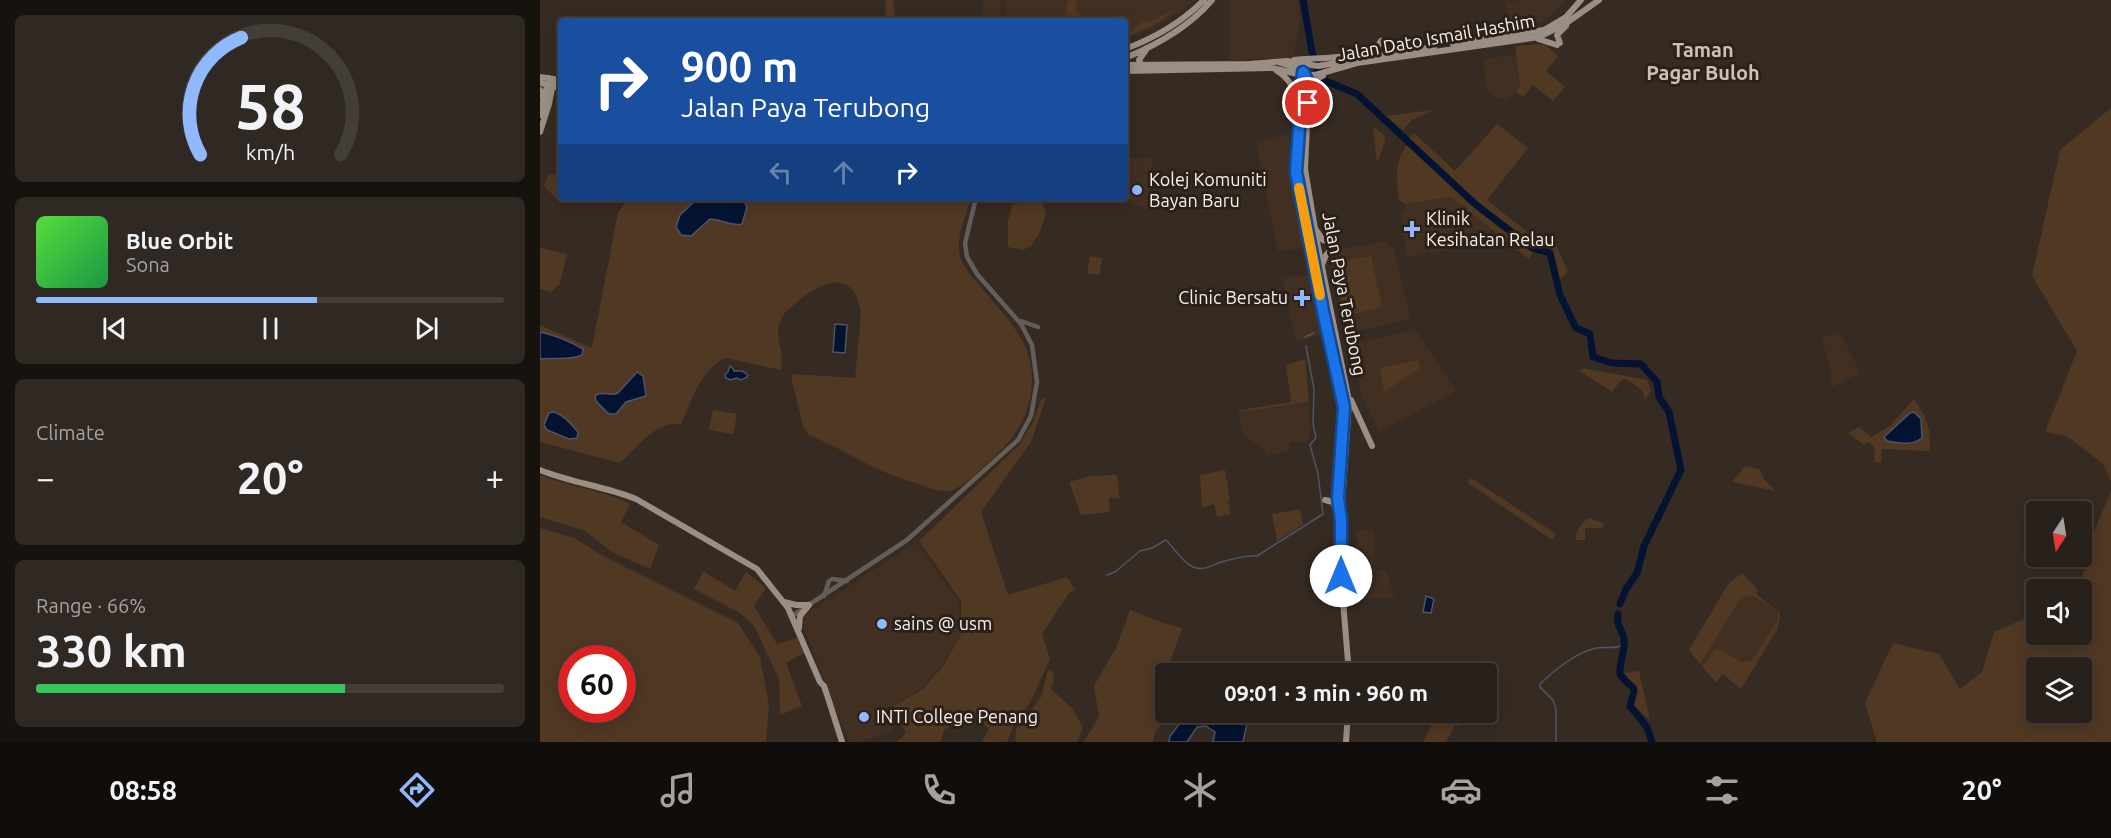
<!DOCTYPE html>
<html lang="en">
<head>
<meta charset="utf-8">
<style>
  :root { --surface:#28201a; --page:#302823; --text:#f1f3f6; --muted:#a5a3a2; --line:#443e39; --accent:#8fb8fd }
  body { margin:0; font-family:Ubuntu,sans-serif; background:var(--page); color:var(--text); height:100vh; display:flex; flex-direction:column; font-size:22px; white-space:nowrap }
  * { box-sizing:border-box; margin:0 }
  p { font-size:20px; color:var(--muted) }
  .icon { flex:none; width:33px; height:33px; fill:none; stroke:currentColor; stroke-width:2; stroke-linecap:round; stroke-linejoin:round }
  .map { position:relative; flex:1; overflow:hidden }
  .details { display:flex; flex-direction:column; gap:15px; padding:15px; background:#16120e; width:540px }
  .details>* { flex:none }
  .guide { position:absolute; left:18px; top:18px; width:570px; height:183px; border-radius:6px; box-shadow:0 3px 15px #0003,0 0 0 2px var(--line); background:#1a4fa0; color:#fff; overflow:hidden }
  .needle { width:39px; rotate:192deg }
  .tools { position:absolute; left:1486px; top:501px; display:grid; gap:12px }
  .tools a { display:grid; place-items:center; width:66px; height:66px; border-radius:6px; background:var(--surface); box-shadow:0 3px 15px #0003,0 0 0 2px var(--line); font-size:30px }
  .speed { position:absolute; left:18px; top:645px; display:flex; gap:12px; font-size:30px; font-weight:700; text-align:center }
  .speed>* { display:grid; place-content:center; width:78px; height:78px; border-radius:50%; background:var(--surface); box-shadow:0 3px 15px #0003,0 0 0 2px var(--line); line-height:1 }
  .speed .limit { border:9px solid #d22; background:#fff; color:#111 }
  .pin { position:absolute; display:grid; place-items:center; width:51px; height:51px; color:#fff; margin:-26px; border:3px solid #fff; border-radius:50%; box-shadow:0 2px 6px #0007 }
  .me { position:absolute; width:66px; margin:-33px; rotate:0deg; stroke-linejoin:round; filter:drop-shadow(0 0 4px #0008) }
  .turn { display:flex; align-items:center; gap:21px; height:126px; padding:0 24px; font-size:27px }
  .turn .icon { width:78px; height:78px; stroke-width:2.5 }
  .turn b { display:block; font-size:42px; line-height:51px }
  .lanes { display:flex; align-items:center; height:57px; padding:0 24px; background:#0003; justify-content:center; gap:30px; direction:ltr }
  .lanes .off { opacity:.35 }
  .big { font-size:45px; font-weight:700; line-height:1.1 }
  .details .tile { flex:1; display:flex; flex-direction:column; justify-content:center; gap:9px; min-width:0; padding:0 21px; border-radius:9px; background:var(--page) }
  .details .dial { align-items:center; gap:0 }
  .dial svg { height:156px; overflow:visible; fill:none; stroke:var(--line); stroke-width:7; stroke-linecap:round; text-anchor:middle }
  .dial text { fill:var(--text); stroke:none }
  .song { display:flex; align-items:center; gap:18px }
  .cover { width:72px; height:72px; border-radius:9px; background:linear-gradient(135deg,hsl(110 70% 55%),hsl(140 70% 35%)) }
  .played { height:6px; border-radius:3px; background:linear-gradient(90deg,var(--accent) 60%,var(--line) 60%) }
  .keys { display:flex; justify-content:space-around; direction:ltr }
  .heat { display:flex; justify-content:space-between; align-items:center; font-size:33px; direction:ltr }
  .charge { height:9px; border-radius:4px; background:linear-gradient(90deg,#34c759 66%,var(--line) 0) }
  .trip { position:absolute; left:615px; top:663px; width:342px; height:60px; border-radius:6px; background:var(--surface); box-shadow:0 3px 15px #0003,0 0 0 2px var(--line); font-weight:700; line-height:60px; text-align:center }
  .tab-bar { display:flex; height:96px; justify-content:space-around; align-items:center; background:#100d0a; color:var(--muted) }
  .tab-bar .icon { width:42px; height:42px }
  .tab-bar .selected { color:var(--accent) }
  .tab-bar b { font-size:27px; color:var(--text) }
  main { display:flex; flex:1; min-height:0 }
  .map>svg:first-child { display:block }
  .built { fill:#413022 }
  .green { fill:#503823; fill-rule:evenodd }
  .water { fill:#041331; stroke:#4d5568; stroke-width:1.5 }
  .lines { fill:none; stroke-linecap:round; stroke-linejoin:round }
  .stream { stroke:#4d5568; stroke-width:1.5 }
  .river { stroke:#041331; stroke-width:7 }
  .minor { stroke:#645e5a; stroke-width:4.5 }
  .major { stroke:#9a8e85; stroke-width:6 }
  .route-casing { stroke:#114b97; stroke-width:15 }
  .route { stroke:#1a73e8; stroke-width:10 }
  .slow { stroke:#f59e0b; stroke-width:10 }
  .poi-dot { fill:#8fb8fd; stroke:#2c2118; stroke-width:2 }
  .labels { text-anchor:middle; stroke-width:6; stroke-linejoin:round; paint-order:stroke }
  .street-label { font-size:18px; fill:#f7efe9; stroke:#2c2118 }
  .poi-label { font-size:18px; fill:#f7efe9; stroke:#2c2118; text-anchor:start }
  .neighbourhood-label { font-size:20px; font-weight:bold; fill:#cec0b4; stroke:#2c2118 }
</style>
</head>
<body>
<main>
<section class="details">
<div class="tile dial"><svg viewBox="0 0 100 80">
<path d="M14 69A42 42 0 1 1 86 69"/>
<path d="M14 69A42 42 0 0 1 35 9" stroke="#8fb8fd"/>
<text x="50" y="56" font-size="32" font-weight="700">58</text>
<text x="50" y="72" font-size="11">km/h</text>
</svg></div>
<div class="tile">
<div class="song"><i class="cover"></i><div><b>Blue Orbit</b><p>Sona</p></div></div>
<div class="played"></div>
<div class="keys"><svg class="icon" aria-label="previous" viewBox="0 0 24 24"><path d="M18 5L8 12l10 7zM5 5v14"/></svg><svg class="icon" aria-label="pause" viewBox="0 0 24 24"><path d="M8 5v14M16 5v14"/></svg><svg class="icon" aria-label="next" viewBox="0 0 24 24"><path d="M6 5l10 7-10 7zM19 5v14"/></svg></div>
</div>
<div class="tile"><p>Climate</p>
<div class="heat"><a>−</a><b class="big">20°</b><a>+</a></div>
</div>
<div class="tile"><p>Range · 66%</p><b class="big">330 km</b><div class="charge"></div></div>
</section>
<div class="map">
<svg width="1571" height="742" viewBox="0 0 1571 742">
  <rect width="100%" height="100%" fill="#362b22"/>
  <path class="built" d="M442,0H460L461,21H444Z
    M466,0H655L639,12L613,28L585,39V21H467Z
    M690,0H757L760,18L753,58L690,60Z
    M966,0L969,2L982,0H1025L1007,20L983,28L969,30Z
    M976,55L980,86L968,100L953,96L947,92L943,64L946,58Z
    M749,134L751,171L765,247L738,252L716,142Z
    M587,158H612L608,209L583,200L585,198Z
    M911,197L952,230L943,241L867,258L861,213L865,209V204Z
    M844,242L854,248L870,319L807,333L795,262L787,263V261L795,250Z
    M769,275L781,335L756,342L742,278Z
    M872,330L878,333L916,391L839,432L821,394L811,344Z
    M1300,332L1320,373L1290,388L1291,373L1282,338Z
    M769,402L770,436L767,441L749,443L750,451L726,456L724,450L707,437L702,430L699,412Z
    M833,530L836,570H846L854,597L821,599L816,531Z
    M376,542L419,602L420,635L402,665L382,688L347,710L354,729L321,742H309L264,629V617L269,612Z
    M1202,573L1218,590L1216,594L1240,613L1238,628L1201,689L1183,674L1176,682L1149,650L1188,584Z"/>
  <path class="green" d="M345,0H353L355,21H346Z
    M535,0L537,5L536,11L528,14L529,16L533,15L530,14L532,12H538L544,21C525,22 524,16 528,1Z
    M640,8L611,26L585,38L586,33L603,22L618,19L619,17Z
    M998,44L1007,46L1018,56L1006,71L1025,87L1013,101L993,85L983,97L976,91L980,86L975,46Z
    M1571,108V482L1563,464L1527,436L1505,432L1537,351L1492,276L1520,150Z
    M893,110L872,120L863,130L846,116Z
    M957,124L988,148L947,200L996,239L1016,245L1028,272L1019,280L1011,252L994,246L937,201L869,138L874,133L915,171Z
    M833,126L844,135L845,142L837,163Z
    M868,144L936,208L993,252L989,259L911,197L865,204L859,200C857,179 853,162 868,144Z
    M9,174L21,175V198H26L22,202H19L4,186Z
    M90,198H431C427,214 417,235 419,251C421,268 436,280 446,293C459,309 475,325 484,344C502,381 488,426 459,452C448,463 424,488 409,491C398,492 387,487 378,484C363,479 348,474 335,468C313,457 292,444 269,435L263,426L251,376L254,374L315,378L321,314C315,268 283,280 257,302C252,307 244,312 241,319C235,332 240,343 242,356C242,360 241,366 241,370L186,358C161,368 152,401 141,424C115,421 98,447 80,463L0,442V325L52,348L78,212Z
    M501,198L506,213L500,232L491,246L483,250L468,247V221L472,205Z
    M0,248L27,254L20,284L11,292L0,289Z
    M550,256L562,258L560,275L547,273Z
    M831,256L842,307L804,316L795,262Z
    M765,359L769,402L699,412V410L751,402L746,365Z
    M878,360L880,368L844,392L840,368Z
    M1042,368L1107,380L1111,391L1105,399L1102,390L1086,379L1081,380L1072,392L1040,371Z
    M506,397L491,442L441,512L468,595L527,577L535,590L529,593L502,634L510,659L490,703L474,724L467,742H441L449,730L434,711L404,730L401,742H355L362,738L366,731L349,709L383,689L403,666L421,635V601L379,541L480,444L493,422L501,400Z
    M1374,399C1387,419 1391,427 1390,451L1342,449L1341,462H1334L1335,448L1329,442L1323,444L1308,433L1319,427L1331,437L1350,426Z
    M173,410L197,414L193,434L169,430Z
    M1205,466L1219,469L1224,479L1236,491L1192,482Z
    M685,470L690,500L688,501L690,514L677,517L674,504L662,507L660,475Z
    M0,475C29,487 61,489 90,504L81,522L119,545L110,569L72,552L45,531L0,517Z
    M577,475L580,499L569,497L570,512L541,515L529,482L550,476Z
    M931,478L1016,534L1012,540L928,483Z
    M1571,491V742H1337L1325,703L1353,643L1399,654L1420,689L1442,672L1454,632L1497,613V634H1542V590L1539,589L1553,534ZM1497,668H1542V712H1497Z
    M760,509L763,524L737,541L732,514Z
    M1049,518L1063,523V528H1045V540H1036C1034,533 1043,521 1049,518Z
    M0,528L34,538L63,556L198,623L220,657L229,706L226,742H0ZM32,658H82V710H32Z
    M163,571L195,591L206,572L226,588L214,606L237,644L257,638L264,653L246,663L262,706L240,715L239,679L214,626L200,613L154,589Z
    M1202,573L1218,590L1216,594L1240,613L1238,628L1201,689L1183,674L1176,682L1162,667L1176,648L1202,662L1212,660L1238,620L1237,611L1214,596L1206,595L1198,602L1160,664L1149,650L1188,584Z
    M590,610L623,623L642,628L628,669L650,673L661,672L663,673L626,674V712L633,713L615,732L613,742H544L559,716L554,686L576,648Z
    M508,670L513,672L514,681L511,689L533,709L543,728L537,742H475L476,730L501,697Z
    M1099,671L1110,720L1093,705L1098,691L1084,673Z
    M898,713H917L916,715L922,718L918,727L915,725L906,742H883Z"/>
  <path class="water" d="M158,198H202L207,207L202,224C193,227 180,219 170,219L151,236L141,235L136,227L140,215Z
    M295,324L307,325L305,353L293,352Z
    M0,332C15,335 29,341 43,349L42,355C30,361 14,357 0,359Z
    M190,366L192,367L194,371H202L208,375L207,377L201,380L197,378L190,380L186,378L185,374L188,372Z
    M97,372L103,376L106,396L86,402L76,414H69L56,401L55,396C62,390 70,397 78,393Z
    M13,412C23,414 31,424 38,432L37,438L29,439L7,430L4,425L9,413Z
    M1374,412L1381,419L1382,438C1371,446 1359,443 1347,441L1344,437L1370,413Z
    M886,596L894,599L891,613L883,612Z
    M648,713H692L708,719L703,742H673L675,732L666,726L657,727L647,742H629L630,736Z"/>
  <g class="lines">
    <path class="stream" d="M784,83L785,80
      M768,261L769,267
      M771,279L781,332
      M765,337L774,333
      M567,575L575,572L600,551L612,548L626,540C634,548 642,562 653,567C666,572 674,563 685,561C692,559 711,555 717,556L783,514L778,474L770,445L776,438L773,424L774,389L766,346
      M1016,742V709L1013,700L1000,687V684C1014,670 1037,652 1056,648C1066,646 1076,650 1084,644"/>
    <path class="river" d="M763,0L772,52L781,79L817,94L935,204L992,248L1010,253L1020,295L1036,328L1050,334L1053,357L1072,363L1101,364L1117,382L1119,397L1129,412L1141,470L1104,546L1097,573L1086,589L1080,604
      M1078,614C1076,625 1081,628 1084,638C1086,649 1079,662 1080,674C1093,694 1098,679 1090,706L1107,727L1112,742"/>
    <path class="minor" d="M481,321L498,327
      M292,579L307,581
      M284,596L289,581
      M252,616L367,540L478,440L491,416L497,382L492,345L481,324L437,274L427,257L425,243L436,198"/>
    <path class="major" d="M998,39L1017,45
      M1020,43L1017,35L1026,26
      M913,44L1004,30L1026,17L1041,0
      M585,49C615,38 642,22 664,0
      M585,58C617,45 649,27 672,0
      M754,60C769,58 826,58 835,49C838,47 839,44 841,41
      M738,62L759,69L764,73L767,80L768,103L765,169L778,247L809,401L801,520V576L809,674
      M585,65L709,64L747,61L778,66L894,47
      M606,66L601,64L599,60L606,50
      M585,71L732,68L762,75H775L817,63L999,37L1025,24L1059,0
      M737,71C751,79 756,92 758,107
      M763,74L756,165L783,311L804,402L798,498L800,517
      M0,77L21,80
      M0,83L21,88
      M0,90L4,102
      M770,96C772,86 774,79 783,76
      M0,115L9,78
      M0,132L9,104L14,79
      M776,230L783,240L797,244
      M782,265L786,255L797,244
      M811,400L832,446
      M0,470C32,483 64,486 96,499L217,569L248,608L280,682L284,686L290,704L302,742
      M785,500L793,502L796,509
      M244,602L256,605H269
      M259,628L260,616L269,605
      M806,742L808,712"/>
  </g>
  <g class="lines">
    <g class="route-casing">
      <path id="route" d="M768,103L767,80L763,72L756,172L783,311L804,407L798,498L801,520V576"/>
    </g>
    <use href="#route" class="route"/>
    <path class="slow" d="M759,188L780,295"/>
  </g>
  <g class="poi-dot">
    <circle cx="597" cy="190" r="6"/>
    <path d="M869 220h6v6h6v6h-6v6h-6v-6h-6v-6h6z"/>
    <path d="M759 289h6v6h6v6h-6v6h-6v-6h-6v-6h6z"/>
    <circle cx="342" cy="624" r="6"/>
    <circle cx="324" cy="717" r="6"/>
  </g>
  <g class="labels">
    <g class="street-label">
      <text transform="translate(896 38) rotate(-10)" y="6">Jalan Dato Ismail Hashim</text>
      <text transform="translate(804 294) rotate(79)" y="6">Jalan Paya Terubong</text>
    </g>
    <g class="poi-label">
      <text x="609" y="186">Kolej Komuniti<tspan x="609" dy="21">Bayan Baru</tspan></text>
      <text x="886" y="225">Klinik<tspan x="886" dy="21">Kesihatan Relau</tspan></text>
      <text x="748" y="304" text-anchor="end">Clinic Bersatu</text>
      <text x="354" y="630">sains @ usm</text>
      <text x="336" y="723">INTI College Penang</text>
    </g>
    <g class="neighbourhood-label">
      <text x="1163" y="57">Taman<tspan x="1163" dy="23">Pagar Buloh</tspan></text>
    </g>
  </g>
</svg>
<div class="tools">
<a><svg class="needle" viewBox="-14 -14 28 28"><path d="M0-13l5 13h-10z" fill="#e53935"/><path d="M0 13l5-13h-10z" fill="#a5a3a2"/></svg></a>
<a><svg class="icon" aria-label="sound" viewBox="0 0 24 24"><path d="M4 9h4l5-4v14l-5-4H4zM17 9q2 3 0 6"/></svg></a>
<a><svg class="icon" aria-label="layers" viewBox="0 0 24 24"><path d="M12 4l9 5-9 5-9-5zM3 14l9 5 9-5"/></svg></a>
</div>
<div class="speed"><div class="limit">60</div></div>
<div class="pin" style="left:768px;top:103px;background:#d93025"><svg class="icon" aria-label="arrive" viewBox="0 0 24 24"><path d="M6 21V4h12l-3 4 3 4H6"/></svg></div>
<svg class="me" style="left:801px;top:576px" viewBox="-20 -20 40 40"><circle r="19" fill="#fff"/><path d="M0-13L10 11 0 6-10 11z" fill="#1a73e8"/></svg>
<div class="trip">09:01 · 3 min · 960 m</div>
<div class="guide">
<div class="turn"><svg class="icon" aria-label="right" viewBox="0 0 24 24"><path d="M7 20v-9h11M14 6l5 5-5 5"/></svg><div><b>900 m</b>Jalan Paya Terubong</div></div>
<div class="lanes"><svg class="icon off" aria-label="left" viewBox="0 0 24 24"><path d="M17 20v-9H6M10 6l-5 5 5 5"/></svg><svg class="icon off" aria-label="ahead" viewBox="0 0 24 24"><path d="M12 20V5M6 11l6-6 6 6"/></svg><svg class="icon" aria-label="right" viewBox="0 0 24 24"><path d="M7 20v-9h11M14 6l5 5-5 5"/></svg></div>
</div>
</div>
</main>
<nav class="tab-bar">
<b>08:58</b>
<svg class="icon selected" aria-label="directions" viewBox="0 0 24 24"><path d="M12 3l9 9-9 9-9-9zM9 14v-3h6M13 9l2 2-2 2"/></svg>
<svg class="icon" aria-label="music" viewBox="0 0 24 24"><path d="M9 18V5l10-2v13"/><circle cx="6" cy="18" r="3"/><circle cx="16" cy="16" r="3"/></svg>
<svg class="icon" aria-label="phone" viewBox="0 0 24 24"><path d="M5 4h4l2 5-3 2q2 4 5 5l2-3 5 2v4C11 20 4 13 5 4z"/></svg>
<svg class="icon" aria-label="climate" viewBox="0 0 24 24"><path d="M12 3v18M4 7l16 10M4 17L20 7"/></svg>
<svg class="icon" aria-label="car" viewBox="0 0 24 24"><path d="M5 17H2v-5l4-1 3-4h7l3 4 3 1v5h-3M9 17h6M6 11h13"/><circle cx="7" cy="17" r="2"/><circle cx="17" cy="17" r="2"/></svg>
<svg class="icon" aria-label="filters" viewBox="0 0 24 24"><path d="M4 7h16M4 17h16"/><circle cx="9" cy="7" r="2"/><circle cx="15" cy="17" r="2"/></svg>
<b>20°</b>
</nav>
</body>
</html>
